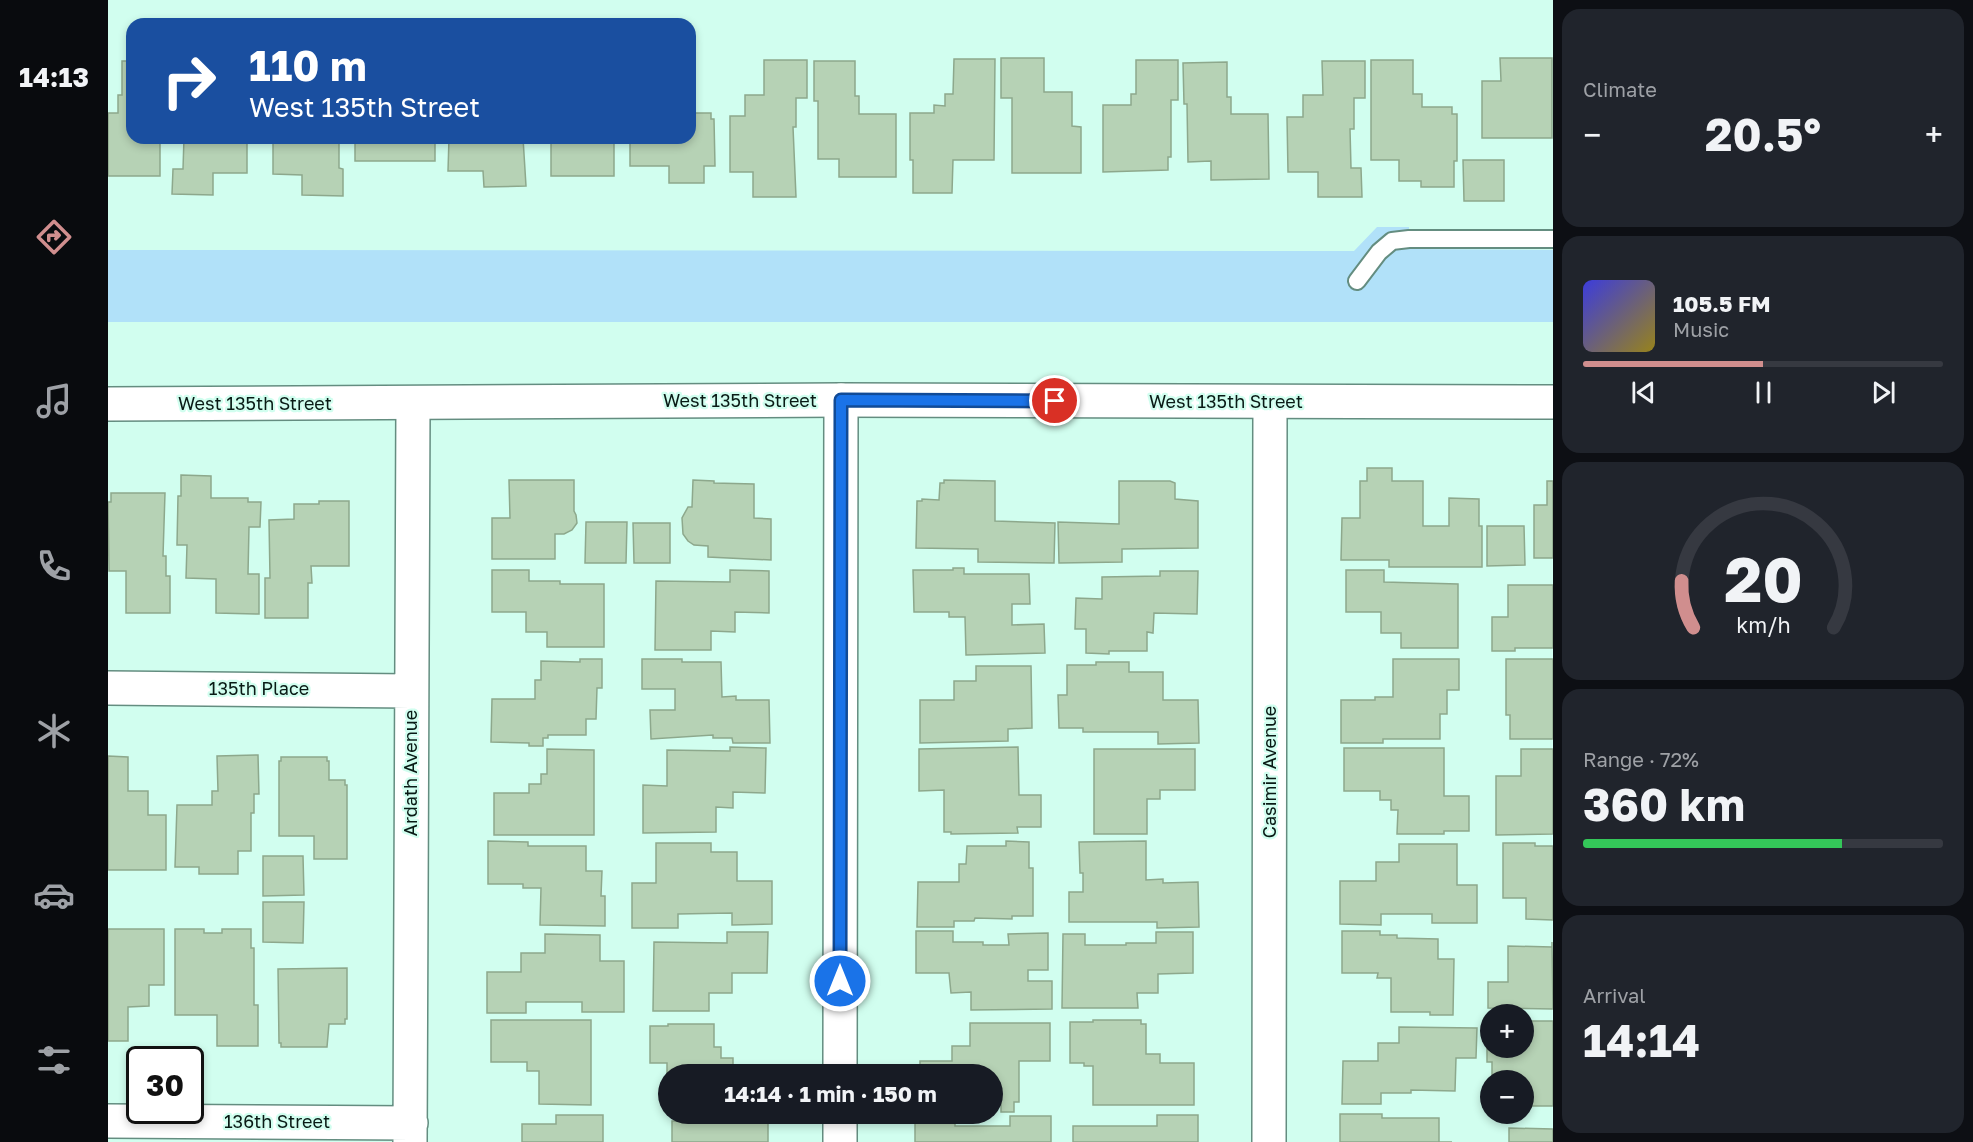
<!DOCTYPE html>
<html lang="en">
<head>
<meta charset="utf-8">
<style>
  :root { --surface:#171b24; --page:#20242c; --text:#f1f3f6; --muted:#9ea1a6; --line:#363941; --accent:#d08e8e }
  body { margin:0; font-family:"Golos Text",sans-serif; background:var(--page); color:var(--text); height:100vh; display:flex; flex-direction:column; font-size:22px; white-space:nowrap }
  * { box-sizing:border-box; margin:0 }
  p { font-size:20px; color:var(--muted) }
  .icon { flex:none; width:33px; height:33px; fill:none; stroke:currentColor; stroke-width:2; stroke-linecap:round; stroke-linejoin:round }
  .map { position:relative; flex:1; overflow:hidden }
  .panel { display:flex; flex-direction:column; gap:9px; padding:9px; background:#0d0f14; width:420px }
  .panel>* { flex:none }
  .top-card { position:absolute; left:18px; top:18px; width:570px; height:126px; border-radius:18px; box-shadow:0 3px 9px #0003; background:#1a4fa0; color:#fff; overflow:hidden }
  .fabs { position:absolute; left:1372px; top:1004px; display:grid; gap:12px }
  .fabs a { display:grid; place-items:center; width:54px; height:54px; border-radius:50%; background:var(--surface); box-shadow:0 3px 9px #0003; font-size:30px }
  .speed { position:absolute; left:18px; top:1046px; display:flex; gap:12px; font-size:30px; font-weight:700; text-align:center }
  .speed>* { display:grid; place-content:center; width:78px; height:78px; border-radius:50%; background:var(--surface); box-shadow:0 3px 9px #0003; line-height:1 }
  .speed .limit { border:3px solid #111; border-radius:9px; background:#fff; color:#111 }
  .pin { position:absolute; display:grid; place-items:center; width:51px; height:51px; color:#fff; margin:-26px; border:3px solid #fff; border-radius:50%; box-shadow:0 2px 6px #0007 }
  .me { position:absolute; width:66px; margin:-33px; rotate:0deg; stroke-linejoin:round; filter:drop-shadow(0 0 4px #0008) }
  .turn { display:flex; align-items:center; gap:21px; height:126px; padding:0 24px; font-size:27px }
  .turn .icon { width:78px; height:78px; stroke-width:2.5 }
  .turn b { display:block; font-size:42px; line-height:51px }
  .big { font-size:45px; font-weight:700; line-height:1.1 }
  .panel .tile { flex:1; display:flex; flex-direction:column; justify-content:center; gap:9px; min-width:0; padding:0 21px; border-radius:18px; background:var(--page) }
  .panel .dial { align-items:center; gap:0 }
  .dial svg { height:156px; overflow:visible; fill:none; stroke:var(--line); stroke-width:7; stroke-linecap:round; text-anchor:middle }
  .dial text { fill:var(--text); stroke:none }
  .song { display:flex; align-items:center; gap:18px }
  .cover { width:72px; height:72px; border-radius:9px; background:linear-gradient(135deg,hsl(240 70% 55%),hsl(50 70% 35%)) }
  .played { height:6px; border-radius:3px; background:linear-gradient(90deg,var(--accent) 50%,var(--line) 50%) }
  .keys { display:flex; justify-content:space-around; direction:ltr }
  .heat { display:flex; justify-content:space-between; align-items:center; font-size:33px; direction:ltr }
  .charge { height:9px; border-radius:4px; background:linear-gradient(90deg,#34c759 72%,var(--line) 0) }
  .trip { position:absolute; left:550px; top:1064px; width:345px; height:60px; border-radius:30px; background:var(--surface); box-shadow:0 3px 9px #0003; font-weight:700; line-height:60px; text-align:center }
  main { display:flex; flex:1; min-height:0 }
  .tabs { display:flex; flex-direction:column; width:108px; justify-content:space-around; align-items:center; background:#090b0e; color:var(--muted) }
  .tabs .icon { width:42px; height:42px }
  .tabs .active { color:var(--accent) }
  .tabs b { font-size:27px; color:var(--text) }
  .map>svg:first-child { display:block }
  .water { fill:#b1e1f9 }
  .building { fill:#b6d2b5; stroke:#8da88c; stroke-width:1.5 }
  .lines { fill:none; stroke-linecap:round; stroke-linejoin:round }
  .lane-casing { stroke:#648d80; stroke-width:20 }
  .street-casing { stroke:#648d80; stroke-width:36 }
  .secondary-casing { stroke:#648d80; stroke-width:36 }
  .lane { stroke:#fff; stroke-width:16 }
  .street { stroke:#fff; stroke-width:33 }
  .secondary { stroke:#fff; stroke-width:33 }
  .route-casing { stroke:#114b97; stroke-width:15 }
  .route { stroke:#1a73e8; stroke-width:10 }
  .labels { text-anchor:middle; stroke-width:4.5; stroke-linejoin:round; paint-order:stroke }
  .street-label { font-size:18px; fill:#091a15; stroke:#d1feef }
</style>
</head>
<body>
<main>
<nav class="tabs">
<b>14:13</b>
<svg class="icon active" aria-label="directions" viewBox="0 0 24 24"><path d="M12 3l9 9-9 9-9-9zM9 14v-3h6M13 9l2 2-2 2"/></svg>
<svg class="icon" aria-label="music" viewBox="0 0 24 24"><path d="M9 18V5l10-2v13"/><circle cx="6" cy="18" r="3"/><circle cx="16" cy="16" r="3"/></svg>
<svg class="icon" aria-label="phone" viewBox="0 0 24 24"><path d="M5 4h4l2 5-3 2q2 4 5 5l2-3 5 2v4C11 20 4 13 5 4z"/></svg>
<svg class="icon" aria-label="climate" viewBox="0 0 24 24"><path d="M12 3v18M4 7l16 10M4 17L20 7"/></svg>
<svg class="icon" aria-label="car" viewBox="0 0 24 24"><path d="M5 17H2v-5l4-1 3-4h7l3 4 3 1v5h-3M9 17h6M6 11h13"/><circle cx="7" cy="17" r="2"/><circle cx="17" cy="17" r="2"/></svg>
<svg class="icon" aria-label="filters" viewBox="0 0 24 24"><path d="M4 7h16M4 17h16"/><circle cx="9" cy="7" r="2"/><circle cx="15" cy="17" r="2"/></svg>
</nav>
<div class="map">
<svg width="1445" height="1142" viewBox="0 0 1445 1142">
  <rect width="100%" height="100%" fill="#d1feef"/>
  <path class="water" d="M1269,227H1301L1302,249L1445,250V322H0V250L1246,251Z"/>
  <path class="building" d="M893,58H936V92H964V126L973,127V173H904V98H893Z
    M1392,58H1444V138H1374V81H1393Z
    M846,59H887L886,160H845L844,193H805V160H802V113H826V105L837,106V94H845Z
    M656,60H699V98H688V127H685L688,197H645V172H622V116H637V95H656Z
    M1028,60H1070V100H1063V157H1060V170L995,172V105H1023V94H1028Z
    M1263,60H1305V94H1314V107H1344V114H1349V161H1346V187H1313V181H1291V160H1263Z
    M14,61H24V138H52V176H0V113H10V95H14Z
    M706,61H747V96H751V114H788V177H731V159H710V101H706Z
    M1214,61H1257V98H1246V129H1242L1243,168H1253L1254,197H1210V172H1180L1179,117H1195V95H1215Z
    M1119,62V97H1123V114H1160L1161,179L1103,180V161L1080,162L1079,104H1076L1075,63Z
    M582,113H603V119H606L607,166H596V183H561V166H522V138H582Z
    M76,138H139V173H105V195L64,194L65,169H75Z
    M165,138H231V168L235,169V196L194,195V175L165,174Z
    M247,138H327V161H247Z
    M341,138H415L418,186L376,187L375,171H340Z
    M443,138H506V176H443Z
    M1355,160H1396V201H1356Z
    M1259,468H1284V481H1315V526H1341V498L1371,499V526H1374V567H1281V560H1233L1234,518H1252V481H1259Z
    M73,475L103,476V498H140V502H153L152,527H141L140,574H151V614L108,613V579L78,578L79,545H69L70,496H73Z
    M401,480H466V511L468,515L469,523L464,530L456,534H447V559H384V518H402Z
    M585,480L606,481V483L646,484V518L663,519V560L600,557V546L586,545L580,541L575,534L574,518L580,507H584Z
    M836,480L887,481V521L947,523L946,563L870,562V549L808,548L809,501H814V499L831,500L832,483H836Z
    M1011,481H1062L1067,483V499L1090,501V548L1014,549V562L951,563L950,522L1011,524Z
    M1439,481H1445V558H1426V505H1439Z
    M3,493H57L55,556H58V576H62V613H18V571H1L0,502H3Z
    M211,501H241V566H203L204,583H200V618H157V578H162L161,520L186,519V504H211Z
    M478,522H519L518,563H477Z
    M525,523H562V563H526Z
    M1379,526H1416L1417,565L1379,566Z
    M845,568H856V574H921L922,604H904V625L936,624L937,653L858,655L857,617H841V612H806L805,570H845Z
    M384,570H421V581H452V584H496V647H439V632H418V612H384Z
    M622,570L661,571V613L627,612V632L603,631V650H547L548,581L622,582Z
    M1238,570H1276V582L1350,584V648H1293V633H1273V612H1238Z
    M1052,571H1090L1089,614L1046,613L1045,633L1039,632V651H1001V654L978,653V629H967L968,598L994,599V577L1052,576Z
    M1400,585H1445V648H1407V651H1384V617H1400Z
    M472,659H494V688H489L488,719H478V735H440V738H435V746H421V743L383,742L384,699H427V680H433V661L472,662Z
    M534,659H574V662H613L614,697L628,696V700H661L662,743H625L624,738H605V735L543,739L542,710H567V689H534Z
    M1285,659H1351V690H1339V714H1332V739H1275V743H1233V700H1267V697H1285Z
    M1398,659H1445V739H1402V715H1398Z
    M988,662H1021V672H1055V700H1090L1091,743L1050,744V732H975V728H951L950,695H959V665H988Z
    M868,666H923L924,728L900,729V741L812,743V700H846V681H868Z
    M622,747L658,748L657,793L625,792V808L608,807V832L535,833V785L559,786V750L622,751Z
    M910,747L911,795H933V827H909L910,833L843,834V832H836V790L811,791V749Z
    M1236,748H1336V796H1361V831H1336V834H1289L1290,810H1283V800H1272V791H1236Z
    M439,749L486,750V835H386V793H421V784H433V774H439Z
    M986,749H1087V790H1052V799H1039V834H986Z
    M1413,749H1445V834L1388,835V776H1413Z
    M150,755L151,794H146V813H143V851H130V874H91V867H67L69,805H104V791H110L109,756Z
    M0,756L20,757V791H40V815H58V870H0Z
    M173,757H219V761H221V780H237V785H239V859H206V836H171V761H173Z
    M380,841L420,842V846H478V871H494L493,896H497V926L432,925L433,888H415V884H380Z
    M898,841L921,842V868H925V916H904V919L867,918L866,921H846V927H809L810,882H851V864H858L859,846H898Z
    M1038,841V880L1055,879V883L1090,882L1091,927L1049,928V922H961V892H975V873H972L971,842Z
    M548,843H603V852H629V881H664V924L624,925V913L570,914V928H524V883H548Z
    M1395,843H1427V846H1445V920L1418,919V898H1395Z
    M1291,844H1349V885H1369V923H1324V914H1273V925L1232,924V881H1268V862H1291Z
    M155,856H195L196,895L155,896Z
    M155,902H196L195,943L155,942Z
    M0,929H56V985H41V1006L20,1007V1041H0Z
    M67,929H96V933H114V929H143V948H146V1005H150V1046H109V1015H67Z
    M808,931H845V942H875V945H901L900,934L940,933V970H920V981H944V1009L863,1010V992L843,993L841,973H808Z
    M1234,931H1272V935H1289V938L1330,939V959H1346L1345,1015H1322V1012H1283V978H1269L1270,973H1234Z
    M619,932H660L659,973H624V993H601V1011H545L546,942L619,943Z
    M1048,932H1085V973L1050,974V993H1029L1030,1008H954L955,934H977V945H1018V943H1048Z
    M437,934L492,935V961H516V1012H474V1002H418V1013H379V972H413V953H437Z
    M1444,942L1445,1009L1380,1008V982H1400V946L1444,947Z
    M239,968V1019H237V1024H221L219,1047H173V1043H171L170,969Z
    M383,1020H483V1105L431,1104V1071H419V1062H383Z
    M985,1020H1033V1024H1038V1054H1052V1063H1086V1105H985V1066H976V1063H962V1022H985Z
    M1379,1021H1383V1047H1416V1021H1445V1106H1416V1080H1412V1076H1384V1062H1379Z
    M862,1023H942V1061H911V1102H906V1112H893V1103H885V1074H812V1061H844V1046H862Z
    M560,1024H606V1047H613V1058H625V1067L654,1066V1074H561V1109H559V1063H542V1026H560Z
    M1291,1027L1369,1028L1368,1058H1348L1347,1091L1303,1090V1093H1273V1104H1234L1235,1061H1270V1043H1291Z
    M1232,1114H1274V1118H1331V1142H1344H1232Z
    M448,1115H495V1142H414V1124H448Z
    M622,1115H660V1142H564V1121H603V1119H622Z
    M807,1115H847V1126H902V1116H943V1142H807Z
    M1049,1115H1090V1142H965V1126H1049Z
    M1401,1128L1445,1129V1142H1401Z"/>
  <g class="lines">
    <g class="lane-casing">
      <path id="lane" d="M1249,281L1271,252L1284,241L1301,239H1445"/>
    </g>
    <g class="street-casing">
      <path id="street" d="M0,688L303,691
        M732,1074L733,400
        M0,1121L303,1123
        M302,1142L305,404
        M732,1142V1113
        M1161,1142L1162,402"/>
    </g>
    <g class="secondary-casing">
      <path id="secondary" d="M0,404L733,400L1445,402"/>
    </g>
    <use href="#lane" class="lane"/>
    <use href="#street" class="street"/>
    <use href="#secondary" class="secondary"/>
  </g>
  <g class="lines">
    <g class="route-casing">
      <path id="route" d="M732,981L733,400L947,401"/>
    </g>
    <use href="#route" class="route"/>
  </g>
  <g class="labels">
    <g class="street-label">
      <text x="632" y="407">West 135th Street</text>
      <text x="1118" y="408">West 135th Street</text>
      <text x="147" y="410">West 135th Street</text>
      <text x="151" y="695">135th Place</text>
      <text transform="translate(1162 772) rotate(-90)" y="6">Casimir Avenue</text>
      <text transform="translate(303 773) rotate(-90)" y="6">Ardath Avenue</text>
      <text x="169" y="1128">136th Street</text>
    </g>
  </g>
</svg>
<div class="fabs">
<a>+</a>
<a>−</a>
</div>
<div class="speed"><div class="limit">30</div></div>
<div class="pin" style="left:947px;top:401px;background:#d93025"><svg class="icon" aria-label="arrive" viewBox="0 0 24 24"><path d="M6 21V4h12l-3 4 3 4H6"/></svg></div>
<svg class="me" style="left:732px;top:981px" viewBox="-20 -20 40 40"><circle r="17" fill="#1a73e8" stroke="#fff" stroke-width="3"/><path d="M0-11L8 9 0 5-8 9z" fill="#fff"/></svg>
<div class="trip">14:14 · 1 min · 150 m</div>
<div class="top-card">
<div class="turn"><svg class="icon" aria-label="right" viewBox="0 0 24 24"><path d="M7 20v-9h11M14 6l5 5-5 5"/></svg><div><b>110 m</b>West 135th Street</div></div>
</div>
</div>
<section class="panel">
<div class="tile"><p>Climate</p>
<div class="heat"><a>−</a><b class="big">20.5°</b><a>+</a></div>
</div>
<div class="tile">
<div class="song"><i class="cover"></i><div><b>105.5 FM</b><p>Music</p></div></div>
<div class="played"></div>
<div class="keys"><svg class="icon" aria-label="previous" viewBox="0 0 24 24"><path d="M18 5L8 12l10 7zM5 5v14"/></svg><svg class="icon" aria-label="pause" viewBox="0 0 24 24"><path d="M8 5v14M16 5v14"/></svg><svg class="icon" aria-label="next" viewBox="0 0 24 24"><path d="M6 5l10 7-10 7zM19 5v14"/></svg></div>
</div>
<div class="tile dial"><svg viewBox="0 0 100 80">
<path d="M14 69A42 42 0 1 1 86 69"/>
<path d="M14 69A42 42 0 0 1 8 45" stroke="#d08e8e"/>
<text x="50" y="56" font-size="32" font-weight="700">20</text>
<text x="50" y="72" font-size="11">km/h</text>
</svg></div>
<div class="tile"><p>Range · 72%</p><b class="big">360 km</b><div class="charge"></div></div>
<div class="tile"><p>Arrival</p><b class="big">14:14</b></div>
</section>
</main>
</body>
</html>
